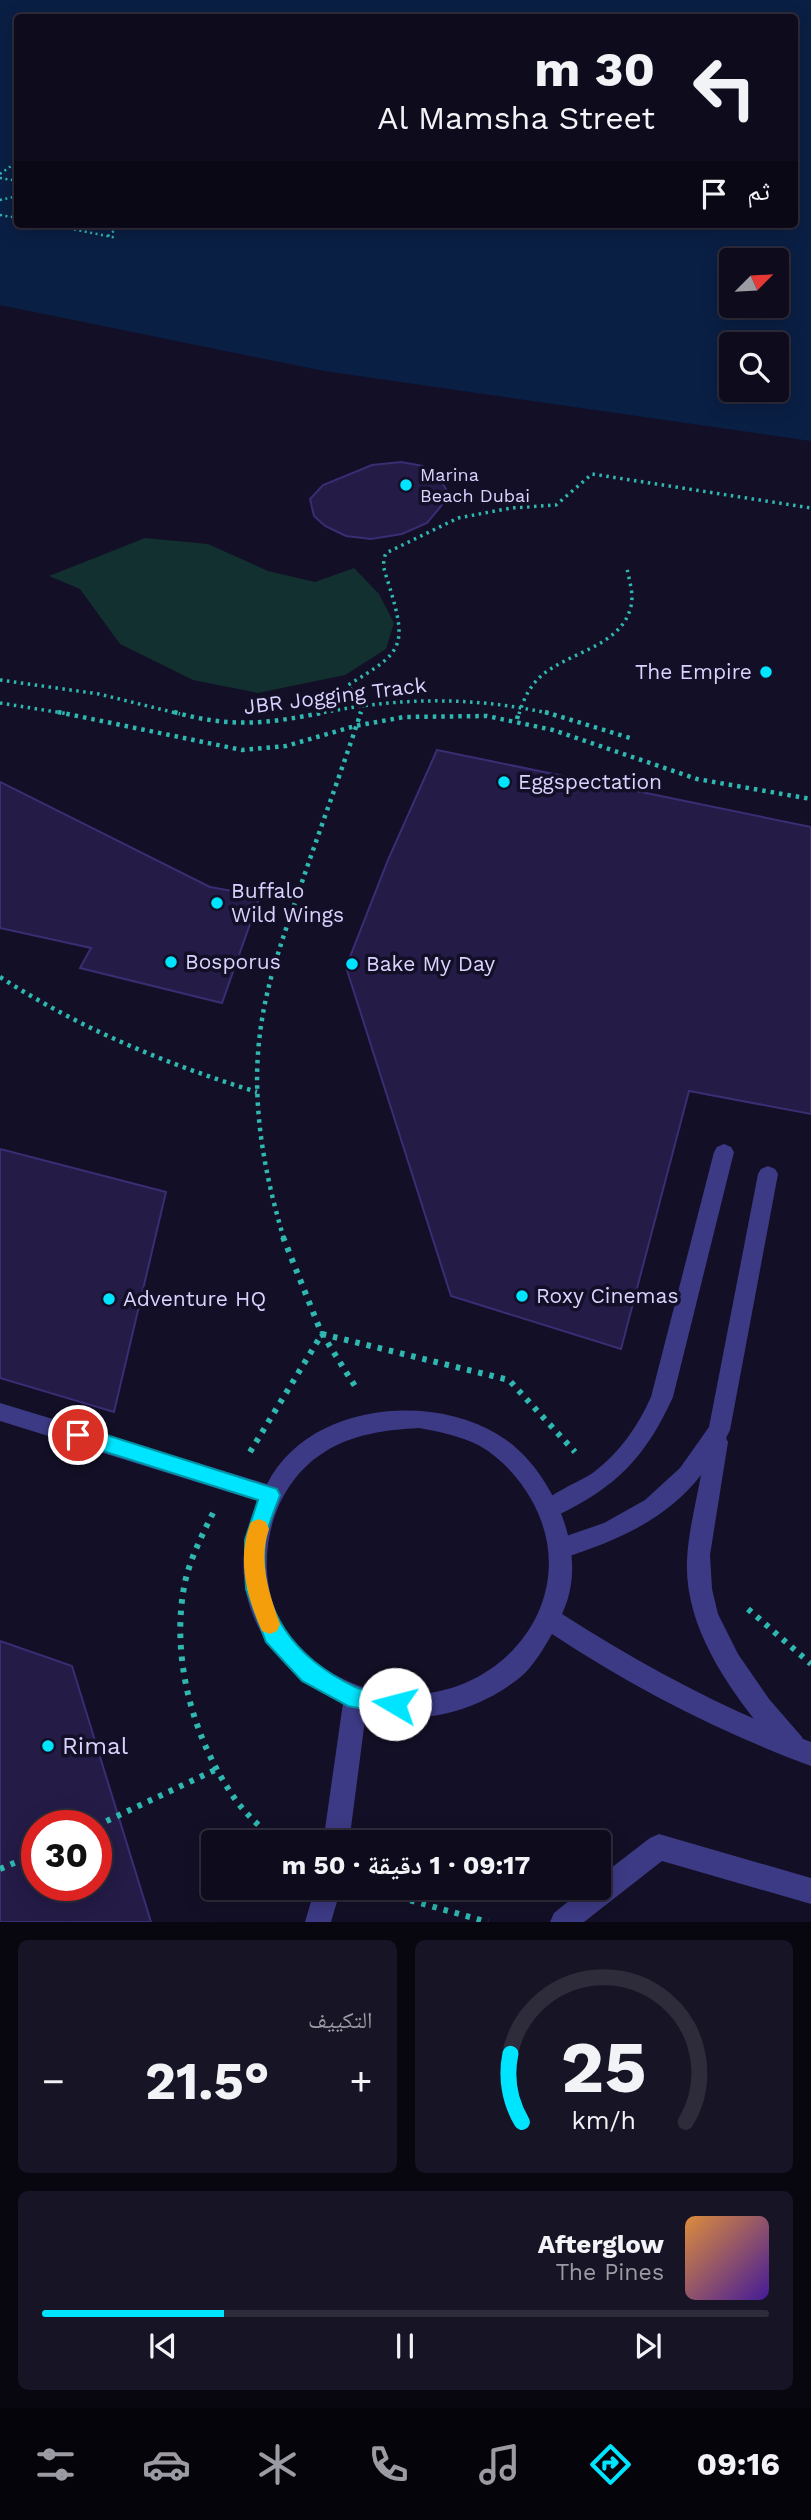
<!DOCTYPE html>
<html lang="ar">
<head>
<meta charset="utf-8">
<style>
  :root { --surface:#0e0b1c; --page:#171425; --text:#f1f3f6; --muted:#9b9ba3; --line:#2e2b3b; --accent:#00e5ff }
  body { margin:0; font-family:"Work Sans","Noto Naskh Arabic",sans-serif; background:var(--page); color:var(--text); direction:rtl; height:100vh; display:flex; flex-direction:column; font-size:26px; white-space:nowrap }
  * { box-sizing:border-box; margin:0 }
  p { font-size:23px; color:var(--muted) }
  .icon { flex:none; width:38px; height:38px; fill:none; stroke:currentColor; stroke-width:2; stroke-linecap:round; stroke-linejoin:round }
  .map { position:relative; height:1922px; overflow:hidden; direction:ltr }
  .drawer { display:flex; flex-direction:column; gap:18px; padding:18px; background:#08060f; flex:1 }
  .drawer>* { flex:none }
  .guide { position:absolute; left:14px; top:14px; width:784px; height:214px; border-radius:7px; box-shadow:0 4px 18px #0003,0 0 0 2px var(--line); direction:rtl; background:#0e0b1c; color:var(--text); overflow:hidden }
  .needle { width:46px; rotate:66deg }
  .fabs { position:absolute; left:719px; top:248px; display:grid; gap:14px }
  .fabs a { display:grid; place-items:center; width:70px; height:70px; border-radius:7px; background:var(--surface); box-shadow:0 4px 18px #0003,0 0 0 2px var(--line); font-size:35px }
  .speed { position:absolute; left:21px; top:1810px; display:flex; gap:14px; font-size:35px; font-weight:700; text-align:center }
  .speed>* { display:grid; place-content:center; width:91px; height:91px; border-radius:50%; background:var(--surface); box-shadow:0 4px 18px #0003,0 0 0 2px var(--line); line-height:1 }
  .speed .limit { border:10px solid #d22; background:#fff; color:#111 }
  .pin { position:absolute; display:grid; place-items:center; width:60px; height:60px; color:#fff; margin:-30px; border:4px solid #fff; border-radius:50%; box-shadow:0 2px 7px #0007 }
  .me { position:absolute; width:77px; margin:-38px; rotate:278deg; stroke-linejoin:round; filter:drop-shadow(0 0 5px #0008) }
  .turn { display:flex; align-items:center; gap:24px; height:147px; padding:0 28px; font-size:32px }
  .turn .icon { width:91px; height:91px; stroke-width:2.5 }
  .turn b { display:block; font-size:49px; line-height:60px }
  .then { display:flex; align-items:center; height:66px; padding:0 28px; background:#0003; gap:14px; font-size:26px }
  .big { font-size:52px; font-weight:700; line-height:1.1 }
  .drawer .card { flex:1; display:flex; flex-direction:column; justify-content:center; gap:10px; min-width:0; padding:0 24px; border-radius:10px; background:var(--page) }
  .drawer .dial { align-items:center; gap:0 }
  .dial svg { height:182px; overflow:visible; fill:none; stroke:var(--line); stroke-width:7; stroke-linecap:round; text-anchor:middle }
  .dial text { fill:var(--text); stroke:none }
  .song { display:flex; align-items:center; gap:21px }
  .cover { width:84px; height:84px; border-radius:10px; background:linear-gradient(135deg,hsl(30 70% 55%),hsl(260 70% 35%)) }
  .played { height:7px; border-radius:4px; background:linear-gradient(90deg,var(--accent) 25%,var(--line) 25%) }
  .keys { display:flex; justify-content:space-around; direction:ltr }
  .heat { display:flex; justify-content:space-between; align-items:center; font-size:38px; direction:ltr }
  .drawer .tiles { flex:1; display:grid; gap:18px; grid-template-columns:1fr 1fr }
  .card:last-child { grid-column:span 2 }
  .trip { position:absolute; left:201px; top:1830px; width:410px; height:70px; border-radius:7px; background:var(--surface); box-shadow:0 4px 18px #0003,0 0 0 2px var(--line); font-weight:700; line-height:70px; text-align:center; direction:rtl }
  .tabs { display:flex; height:112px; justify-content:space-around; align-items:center; background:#06040b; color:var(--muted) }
  .tabs .icon { width:49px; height:49px }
  .tabs .current { color:var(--accent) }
  .tabs b { font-size:32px; color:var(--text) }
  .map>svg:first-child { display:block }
  .green { fill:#12302f }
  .water { fill:#0a1f44; fill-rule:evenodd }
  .building { fill:#241b47; stroke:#3b2d73; stroke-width:2; fill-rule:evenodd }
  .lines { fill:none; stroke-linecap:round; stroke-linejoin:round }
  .path-far3 { stroke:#2fb8b0; stroke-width:2.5; stroke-dasharray:2 3.5; stroke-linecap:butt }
  .path-far2 { stroke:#2fb8b0; stroke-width:3.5; stroke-dasharray:2.5 4.5; stroke-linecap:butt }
  .path-far1 { stroke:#2fb8b0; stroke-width:4.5; stroke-dasharray:3.5 5; stroke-linecap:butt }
  .path { stroke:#2fb8b0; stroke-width:6; stroke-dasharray:4.5 7; stroke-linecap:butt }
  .lane { fill:#3d3a85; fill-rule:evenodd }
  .street { fill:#3d3a85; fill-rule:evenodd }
  .route { fill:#00e5ff; stroke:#0095a6; stroke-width:2 }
  .slow { fill:#f59e0b }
  .poi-dot { fill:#00e5ff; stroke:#130f26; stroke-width:2.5 }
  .labels { text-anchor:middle; stroke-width:7; stroke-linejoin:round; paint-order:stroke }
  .far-poi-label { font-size:18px; fill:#d9d4ff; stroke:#130f26; text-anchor:start }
  .poi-label { font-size:21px; fill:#d9d4ff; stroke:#130f26; text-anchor:start }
  .street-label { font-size:21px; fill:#d9d4ff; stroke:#130f26 }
  .near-poi-label { font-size:24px; fill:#d9d4ff; stroke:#130f26; text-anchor:start }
</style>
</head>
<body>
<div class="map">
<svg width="811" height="1922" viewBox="0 0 811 1922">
  <rect width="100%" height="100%" fill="#130f26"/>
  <path class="green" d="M145,538L208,544L268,571L315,582L354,568L379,594L394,623L386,649L345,675L258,693L193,680L120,644L80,589L49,576Z"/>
  <path class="water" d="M0,0H811V441L324,371L0,305ZM18,18H794V224H18ZM732,261H777V306H732ZM732,345H777V390H732Z"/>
  <path class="building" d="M401,462L423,466L439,478L448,492L442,505L427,523L402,534L371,539L346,536L325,526L314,516L310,499L323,485L372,465Z
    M437,750L811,827V1114L689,1091L621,1349L451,1296L346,967L388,860Z
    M0,782L210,887L260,896L222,1003L80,968L91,948L0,928Z
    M0,1149L166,1192L114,1412L0,1378Z
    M0,1641L72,1666L151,1922H0ZM37,1825H96V1885H37Z"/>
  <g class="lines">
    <path class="path-far3" d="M0,174L18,161
      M0,178L18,181
      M0,200L18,196
      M0,215L18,218
      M47,224L117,238
      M108,236L122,224"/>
    <path class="path-far2" d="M0,680L99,694L180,714
      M0,703L69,714
      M317,714C396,697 473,696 552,714
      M360,714L363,705L348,685C403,652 408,647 389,585C385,572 381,565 386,553L458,518L511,508L556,505L592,474L811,508
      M519,714C523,701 529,687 540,677C567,652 622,647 631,606C634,594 629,580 627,568"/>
    <path class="path-far1" d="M58,712L242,750L286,746L355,726L404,717L487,716L553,730L697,779L811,799
      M174,712C229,728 269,724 325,712
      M545,712L630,738
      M517,719L519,712
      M0,977C81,1029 166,1064 257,1092
      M284,1239C264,1173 251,1103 260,1033C266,985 282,940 298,894C318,834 341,773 361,712"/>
    <path class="path" d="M283,1237L321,1332L358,1391
      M250,1452L322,1334L509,1380L575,1452
      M213,1513C202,1535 191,1557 185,1582C170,1655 192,1736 233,1796C245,1814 262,1828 277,1843
      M748,1609L811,1664
      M96,1826L217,1769
      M0,1869L37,1853
      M366,1888L488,1922"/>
    <path class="lane" d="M724,1144L731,1147L734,1152L673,1397C646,1456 617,1487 558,1515L550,1518L542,1515L539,1508C545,1495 580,1482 594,1472C620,1452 638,1426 651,1397L714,1152L717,1147Z
      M768,1166L775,1169L778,1174L730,1430L726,1438L728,1442L710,1555L712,1589L718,1614L738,1654L769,1699L802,1737L805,1746L802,1755L793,1758L784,1755C739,1703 684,1634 687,1561C688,1533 696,1503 701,1475C665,1521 614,1542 560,1559L552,1555L549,1548L552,1541L604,1523L645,1500L680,1468L709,1427L758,1174L761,1169Z"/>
    <path class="street" d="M0,1403L267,1484C307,1405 427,1392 497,1434C528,1452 549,1484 562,1516C574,1548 577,1583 562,1614C642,1665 723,1709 811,1742V1766C719,1732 634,1688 552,1634C544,1648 535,1663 524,1674C483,1710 419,1728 366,1712L349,1843H323L343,1703C262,1668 219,1587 258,1501L0,1421ZM419,1428C440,1432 461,1436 480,1446C501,1458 519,1478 531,1499C590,1602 493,1712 383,1692C349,1686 315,1667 293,1640C248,1586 263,1491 323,1453C352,1434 385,1430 419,1428Z
      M659,1834L811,1878V1904L662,1861L584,1922H550L554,1913L585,1888H598V1878L650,1838Z
      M315,1888H341L331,1922H305Z"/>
  </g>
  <path class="route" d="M78,1426L277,1489L280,1495C275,1510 267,1526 265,1542C258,1611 295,1658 355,1687C370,1693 388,1691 403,1697L406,1704L403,1712L395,1715L348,1706L302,1681L266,1642L246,1589L245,1540L258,1500L71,1441L68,1435L71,1429Z"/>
  <path class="slow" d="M259,1519L266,1522L269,1529C258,1561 269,1594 280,1624L277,1631L270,1634L262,1631C247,1598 236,1558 251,1522Z"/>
  <g class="poi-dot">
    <circle cx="406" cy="485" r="7"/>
    <circle cx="766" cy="672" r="7"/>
    <circle cx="504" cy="782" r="7"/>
    <circle cx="217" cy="903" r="7"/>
    <circle cx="171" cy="962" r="7"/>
    <circle cx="352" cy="964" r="7"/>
    <circle cx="522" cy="1296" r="7"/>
    <circle cx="109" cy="1299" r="7"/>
    <circle cx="48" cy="1746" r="7"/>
  </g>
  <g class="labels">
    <g class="far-poi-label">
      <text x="420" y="481">Marina<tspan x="420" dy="21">Beach Dubai</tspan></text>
    </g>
    <g class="poi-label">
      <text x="752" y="679" text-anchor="end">The Empire</text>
      <text x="518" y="789">Eggspectation</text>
      <text x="231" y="898">Buffalo<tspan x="231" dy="24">Wild Wings</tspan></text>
      <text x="185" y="969">Bosporus</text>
      <text x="366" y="971">Bake My Day</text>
      <text x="536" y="1303">Roxy Cinemas</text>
      <text x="123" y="1306">Adventure HQ</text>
    </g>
    <g class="street-label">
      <text transform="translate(335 696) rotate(-7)" y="7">JBR Jogging Track</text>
    </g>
    <g class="near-poi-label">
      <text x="62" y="1754">Rimal</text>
    </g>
  </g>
</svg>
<div class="fabs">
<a><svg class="needle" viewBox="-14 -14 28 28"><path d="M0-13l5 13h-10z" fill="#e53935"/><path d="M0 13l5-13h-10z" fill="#9b9ba3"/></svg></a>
<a><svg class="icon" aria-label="search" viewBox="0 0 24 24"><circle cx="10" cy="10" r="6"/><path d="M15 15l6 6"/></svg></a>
</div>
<div class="speed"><div class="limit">30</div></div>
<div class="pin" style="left:78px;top:1435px;background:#d93025"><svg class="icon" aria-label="arrive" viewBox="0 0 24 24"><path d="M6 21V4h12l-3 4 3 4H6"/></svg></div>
<svg class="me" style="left:395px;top:1704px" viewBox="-20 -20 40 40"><circle r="19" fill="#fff"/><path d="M0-13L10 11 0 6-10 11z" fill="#00e5ff"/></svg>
<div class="trip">09:17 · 1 دقيقة · 50 m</div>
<div class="guide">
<div class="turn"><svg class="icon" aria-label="left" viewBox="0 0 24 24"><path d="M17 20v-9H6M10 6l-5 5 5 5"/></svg><div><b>30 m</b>Al Mamsha Street</div></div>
<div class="then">ثم<svg class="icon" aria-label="arrive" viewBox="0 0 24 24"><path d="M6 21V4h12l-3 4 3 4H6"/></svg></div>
</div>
</div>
<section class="drawer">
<div class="tiles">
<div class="card dial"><svg viewBox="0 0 100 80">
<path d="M14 69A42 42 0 1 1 86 69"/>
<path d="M14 69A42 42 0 0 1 9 39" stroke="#00e5ff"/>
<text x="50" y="56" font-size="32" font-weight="700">25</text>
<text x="50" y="72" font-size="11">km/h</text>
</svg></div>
<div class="card"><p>التكييف</p>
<div class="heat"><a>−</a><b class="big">21.5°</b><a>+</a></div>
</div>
<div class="card">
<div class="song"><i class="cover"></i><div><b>Afterglow</b><p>The Pines</p></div></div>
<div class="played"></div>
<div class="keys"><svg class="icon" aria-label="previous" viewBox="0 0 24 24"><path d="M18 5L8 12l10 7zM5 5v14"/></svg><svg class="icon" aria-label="pause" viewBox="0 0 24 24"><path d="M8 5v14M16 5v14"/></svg><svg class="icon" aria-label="next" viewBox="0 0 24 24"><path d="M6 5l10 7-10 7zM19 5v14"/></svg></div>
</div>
</div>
</section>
<nav class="tabs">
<b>09:16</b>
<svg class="icon current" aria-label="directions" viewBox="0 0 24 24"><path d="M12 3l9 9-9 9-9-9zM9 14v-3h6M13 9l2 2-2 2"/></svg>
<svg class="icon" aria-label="music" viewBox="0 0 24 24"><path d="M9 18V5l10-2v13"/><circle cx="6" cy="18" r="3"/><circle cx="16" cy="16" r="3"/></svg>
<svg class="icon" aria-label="phone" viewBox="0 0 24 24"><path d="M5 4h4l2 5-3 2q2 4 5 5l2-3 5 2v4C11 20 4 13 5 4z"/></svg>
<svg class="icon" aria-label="climate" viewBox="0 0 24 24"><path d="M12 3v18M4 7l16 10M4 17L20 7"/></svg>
<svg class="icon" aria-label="car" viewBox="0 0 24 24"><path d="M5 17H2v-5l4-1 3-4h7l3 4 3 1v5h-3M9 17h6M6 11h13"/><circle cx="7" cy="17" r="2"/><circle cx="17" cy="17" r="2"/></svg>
<svg class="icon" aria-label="filters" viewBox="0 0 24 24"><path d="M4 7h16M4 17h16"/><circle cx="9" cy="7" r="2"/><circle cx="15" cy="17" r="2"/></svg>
</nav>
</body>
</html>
